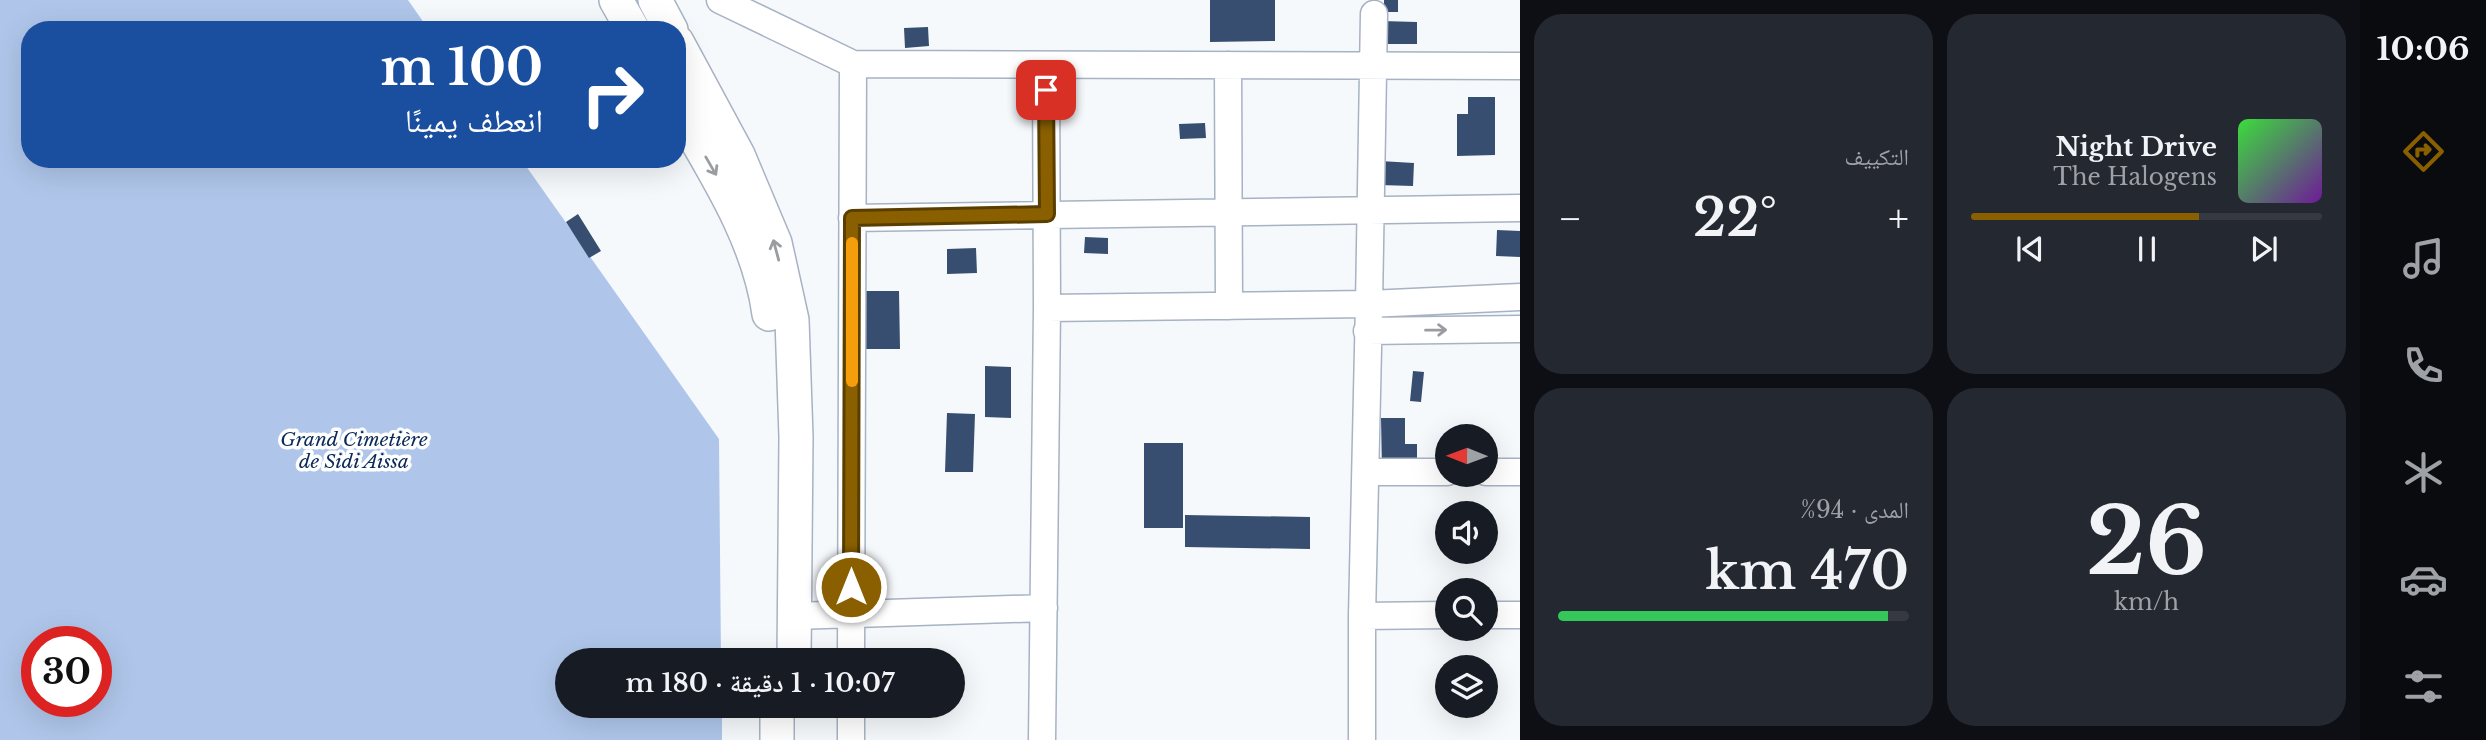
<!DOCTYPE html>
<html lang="ar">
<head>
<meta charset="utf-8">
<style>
  :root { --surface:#171b24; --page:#242831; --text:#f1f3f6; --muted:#9ea1a6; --line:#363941; --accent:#895f00 }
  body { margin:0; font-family:"Libre Baskerville","Noto Naskh Arabic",serif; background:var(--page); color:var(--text); direction:rtl; height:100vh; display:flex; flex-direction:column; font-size:26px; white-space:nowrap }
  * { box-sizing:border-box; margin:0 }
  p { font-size:23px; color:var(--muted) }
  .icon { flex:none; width:38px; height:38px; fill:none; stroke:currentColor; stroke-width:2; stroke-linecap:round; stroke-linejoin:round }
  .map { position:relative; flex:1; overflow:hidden; direction:ltr }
  .details { display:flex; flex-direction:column; gap:14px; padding:14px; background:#0d0f14; width:840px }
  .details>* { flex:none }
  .banner { position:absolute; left:21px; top:21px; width:665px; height:147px; border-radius:28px; box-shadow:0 7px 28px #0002; direction:rtl; background:#1a4fa0; color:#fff; overflow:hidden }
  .needle { width:46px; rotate:271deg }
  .buttons { position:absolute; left:1435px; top:424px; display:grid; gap:14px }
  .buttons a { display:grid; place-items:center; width:63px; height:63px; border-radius:50%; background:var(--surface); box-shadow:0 7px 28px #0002; font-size:35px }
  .speed { position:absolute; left:21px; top:626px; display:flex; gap:14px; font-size:35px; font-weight:700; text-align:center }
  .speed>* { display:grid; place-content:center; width:91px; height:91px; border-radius:50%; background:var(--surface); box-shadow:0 7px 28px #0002; line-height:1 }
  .speed .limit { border:10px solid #d22; background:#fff; color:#111 }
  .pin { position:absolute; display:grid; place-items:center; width:60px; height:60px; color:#fff; margin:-30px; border-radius:14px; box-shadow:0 4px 10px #0006 }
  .me { position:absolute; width:77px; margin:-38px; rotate:0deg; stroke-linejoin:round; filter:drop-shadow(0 0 5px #0008) }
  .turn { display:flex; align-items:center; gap:24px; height:147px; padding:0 28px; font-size:32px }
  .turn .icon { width:91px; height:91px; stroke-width:2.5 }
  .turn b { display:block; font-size:49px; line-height:60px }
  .big { font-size:52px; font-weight:600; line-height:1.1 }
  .details .tile { flex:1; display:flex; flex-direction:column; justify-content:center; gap:10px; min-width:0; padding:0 24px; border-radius:28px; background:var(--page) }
  .details .dial { align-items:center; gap:0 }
  .dial b { font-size:91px; line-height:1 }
  .song { display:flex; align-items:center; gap:21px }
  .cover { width:84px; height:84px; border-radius:10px; background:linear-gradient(135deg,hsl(120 70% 55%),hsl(280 70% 35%)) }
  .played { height:7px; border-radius:4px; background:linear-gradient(90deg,var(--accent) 65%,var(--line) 65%) }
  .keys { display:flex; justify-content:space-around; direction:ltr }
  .heat { display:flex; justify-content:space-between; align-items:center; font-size:38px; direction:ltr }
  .charge { height:10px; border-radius:5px; background:linear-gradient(90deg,#34c759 94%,var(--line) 0) }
  .details .tiles { flex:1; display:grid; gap:14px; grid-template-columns:repeat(2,1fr) }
  .trip { position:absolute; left:555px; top:648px; width:410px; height:70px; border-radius:35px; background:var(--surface); box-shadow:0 7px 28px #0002; font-weight:600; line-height:70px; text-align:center; direction:rtl }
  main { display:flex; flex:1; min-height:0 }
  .tab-bar { display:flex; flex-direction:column; width:126px; justify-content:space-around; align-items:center; background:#090b0e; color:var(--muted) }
  .tab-bar .icon { width:49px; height:49px }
  .tab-bar .on { color:var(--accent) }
  .tab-bar b { font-size:32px; color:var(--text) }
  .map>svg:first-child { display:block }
  .green { fill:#afc6ea; fill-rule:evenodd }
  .building { fill:#374e71 }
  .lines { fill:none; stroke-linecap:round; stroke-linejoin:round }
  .minor-casing { stroke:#a7b2c3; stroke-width:29 }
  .major-casing { stroke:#a7b2c3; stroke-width:36 }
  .minor { stroke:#fff; stroke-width:26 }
  .major { stroke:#fff; stroke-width:33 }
  .oneway { stroke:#9a9ca0 }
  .route-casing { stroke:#593e00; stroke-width:18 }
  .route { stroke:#895f00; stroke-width:12 }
  .slow { stroke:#f59e0b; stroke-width:12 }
  .labels { text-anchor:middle; stroke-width:7; stroke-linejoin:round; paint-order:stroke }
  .park-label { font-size:19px; font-style:italic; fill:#092959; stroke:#fff }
</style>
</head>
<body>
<main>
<nav class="tab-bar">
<b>10:06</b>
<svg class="icon on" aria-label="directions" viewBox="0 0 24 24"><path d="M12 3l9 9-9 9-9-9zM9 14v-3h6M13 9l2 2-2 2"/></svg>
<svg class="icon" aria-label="music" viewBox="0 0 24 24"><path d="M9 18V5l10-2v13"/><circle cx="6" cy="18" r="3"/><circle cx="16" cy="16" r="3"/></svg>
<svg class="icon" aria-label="phone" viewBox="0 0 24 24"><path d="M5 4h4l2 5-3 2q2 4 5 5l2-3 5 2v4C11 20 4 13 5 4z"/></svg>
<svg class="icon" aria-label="climate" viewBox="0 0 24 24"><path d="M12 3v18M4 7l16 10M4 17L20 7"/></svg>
<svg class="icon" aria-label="car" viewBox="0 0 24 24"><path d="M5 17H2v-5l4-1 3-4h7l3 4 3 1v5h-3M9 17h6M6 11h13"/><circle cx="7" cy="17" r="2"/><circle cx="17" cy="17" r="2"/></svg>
<svg class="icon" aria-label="filters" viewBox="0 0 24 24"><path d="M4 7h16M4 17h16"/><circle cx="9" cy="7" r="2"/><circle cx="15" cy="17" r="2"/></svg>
</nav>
<section class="details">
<div class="tiles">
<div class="tile">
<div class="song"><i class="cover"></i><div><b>Night Drive</b><p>The Halogens</p></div></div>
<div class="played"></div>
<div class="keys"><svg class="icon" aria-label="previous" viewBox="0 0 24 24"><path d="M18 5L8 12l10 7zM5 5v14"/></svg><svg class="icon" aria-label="pause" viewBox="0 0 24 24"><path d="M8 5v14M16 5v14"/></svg><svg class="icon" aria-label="next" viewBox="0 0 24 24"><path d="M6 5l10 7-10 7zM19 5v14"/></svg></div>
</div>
<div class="tile"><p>التكييف</p>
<div class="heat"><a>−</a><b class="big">22°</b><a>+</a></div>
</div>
<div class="tile dial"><b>26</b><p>km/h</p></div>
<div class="tile"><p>المدى · 94%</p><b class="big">470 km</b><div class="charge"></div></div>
</div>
</section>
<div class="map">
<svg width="1520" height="740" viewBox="0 0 1520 740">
  <rect width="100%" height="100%" fill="#f6f9fc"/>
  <path class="green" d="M0,0H408L429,30H30V159H521L719,439L721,660H567V705H722V740H0ZM37,642H96V702H37Z"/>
  <path class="building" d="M1210,0H1275V41L1210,42Z
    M1384,0H1398V12H1384Z
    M1382,21L1417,22V44H1382Z
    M928,27L929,46L905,48L904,28Z
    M1468,97H1495V155L1457,156V114H1468Z
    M1205,123L1206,138L1180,139L1179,124Z
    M1380,161L1414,163L1413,186L1379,185Z
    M578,214L601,251L589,258L566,222Z
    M1497,230L1520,231V257L1496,256Z
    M1085,237L1108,238V254L1084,253Z
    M976,248L977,273L947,274V249Z
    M863,291H899L900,349H864Z
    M985,366L1011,367V418L985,417Z
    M1413,371L1424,372L1421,402L1410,401Z
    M947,413L975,414L973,472H945Z
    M1381,418H1405V444H1417V471L1382,472Z
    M1144,443H1183V528H1144Z
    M1185,515L1310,517V549L1185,547Z"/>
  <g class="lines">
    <g class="minor-casing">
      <path id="minor" d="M720,0L853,64L1520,66
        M1374,14L1369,304L1520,297
        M1046,65L1047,308
        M1228,65L1229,306
        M852,218L1520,208
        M1367,331L1520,329
        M1366,472H1447
        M1486,472H1520
        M1486,615H1520
        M794,616L1044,608
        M1362,616V740
        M851,660L853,64
        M851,740V705
        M1042,740L1047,308L1369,304L1362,616L1447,615"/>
    </g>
    <g class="major-casing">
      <path id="major" d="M616,0L633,30
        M655,0L671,30
        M677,42L738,155L775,243L792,320L796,437L794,660
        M677,107C714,171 759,239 769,314
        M777,740V705"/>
    </g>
    <use href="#minor" class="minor"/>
    <use href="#major" class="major"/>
  </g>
  <defs><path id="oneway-shaft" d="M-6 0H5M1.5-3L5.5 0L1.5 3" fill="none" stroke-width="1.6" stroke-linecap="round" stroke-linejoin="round" transform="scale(1.75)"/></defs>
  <g class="oneway">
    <use href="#oneway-shaft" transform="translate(711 166) rotate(60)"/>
    <use href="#oneway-shaft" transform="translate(776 250) rotate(-105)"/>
    <use href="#oneway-shaft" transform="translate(1436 330) rotate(-1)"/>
  </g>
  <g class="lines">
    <g class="route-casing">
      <path id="route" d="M851,587L852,218L1047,214L1046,90"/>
    </g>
    <use href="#route" class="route"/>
    <path class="slow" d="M852,381V243"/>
  </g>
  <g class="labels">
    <g class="park-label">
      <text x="354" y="446">Grand Cimetière<tspan x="354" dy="22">de Sidi Aissa</tspan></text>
    </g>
  </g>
</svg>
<div class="buttons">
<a><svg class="needle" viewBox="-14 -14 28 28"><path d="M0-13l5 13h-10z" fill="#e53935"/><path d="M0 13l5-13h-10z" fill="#9ea1a6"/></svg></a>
<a><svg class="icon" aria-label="sound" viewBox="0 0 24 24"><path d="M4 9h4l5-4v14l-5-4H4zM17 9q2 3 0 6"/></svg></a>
<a><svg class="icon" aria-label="search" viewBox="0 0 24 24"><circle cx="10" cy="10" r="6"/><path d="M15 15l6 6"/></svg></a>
<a><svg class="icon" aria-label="layers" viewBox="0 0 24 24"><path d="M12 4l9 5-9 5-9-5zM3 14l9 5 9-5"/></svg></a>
</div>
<div class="speed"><div class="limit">30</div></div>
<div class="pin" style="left:1046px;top:90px;background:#d93025"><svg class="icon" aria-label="arrive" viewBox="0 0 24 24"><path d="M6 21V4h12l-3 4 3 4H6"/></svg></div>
<svg class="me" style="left:851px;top:587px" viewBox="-20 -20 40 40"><circle r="17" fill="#895f00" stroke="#fff" stroke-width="3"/><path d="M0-11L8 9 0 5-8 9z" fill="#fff"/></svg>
<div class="trip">10:07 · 1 دقيقة · 180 m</div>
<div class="banner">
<div class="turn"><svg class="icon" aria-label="right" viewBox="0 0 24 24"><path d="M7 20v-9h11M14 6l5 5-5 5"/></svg><div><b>100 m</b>انعطف يمينًا</div></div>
</div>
</div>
</main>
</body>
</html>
